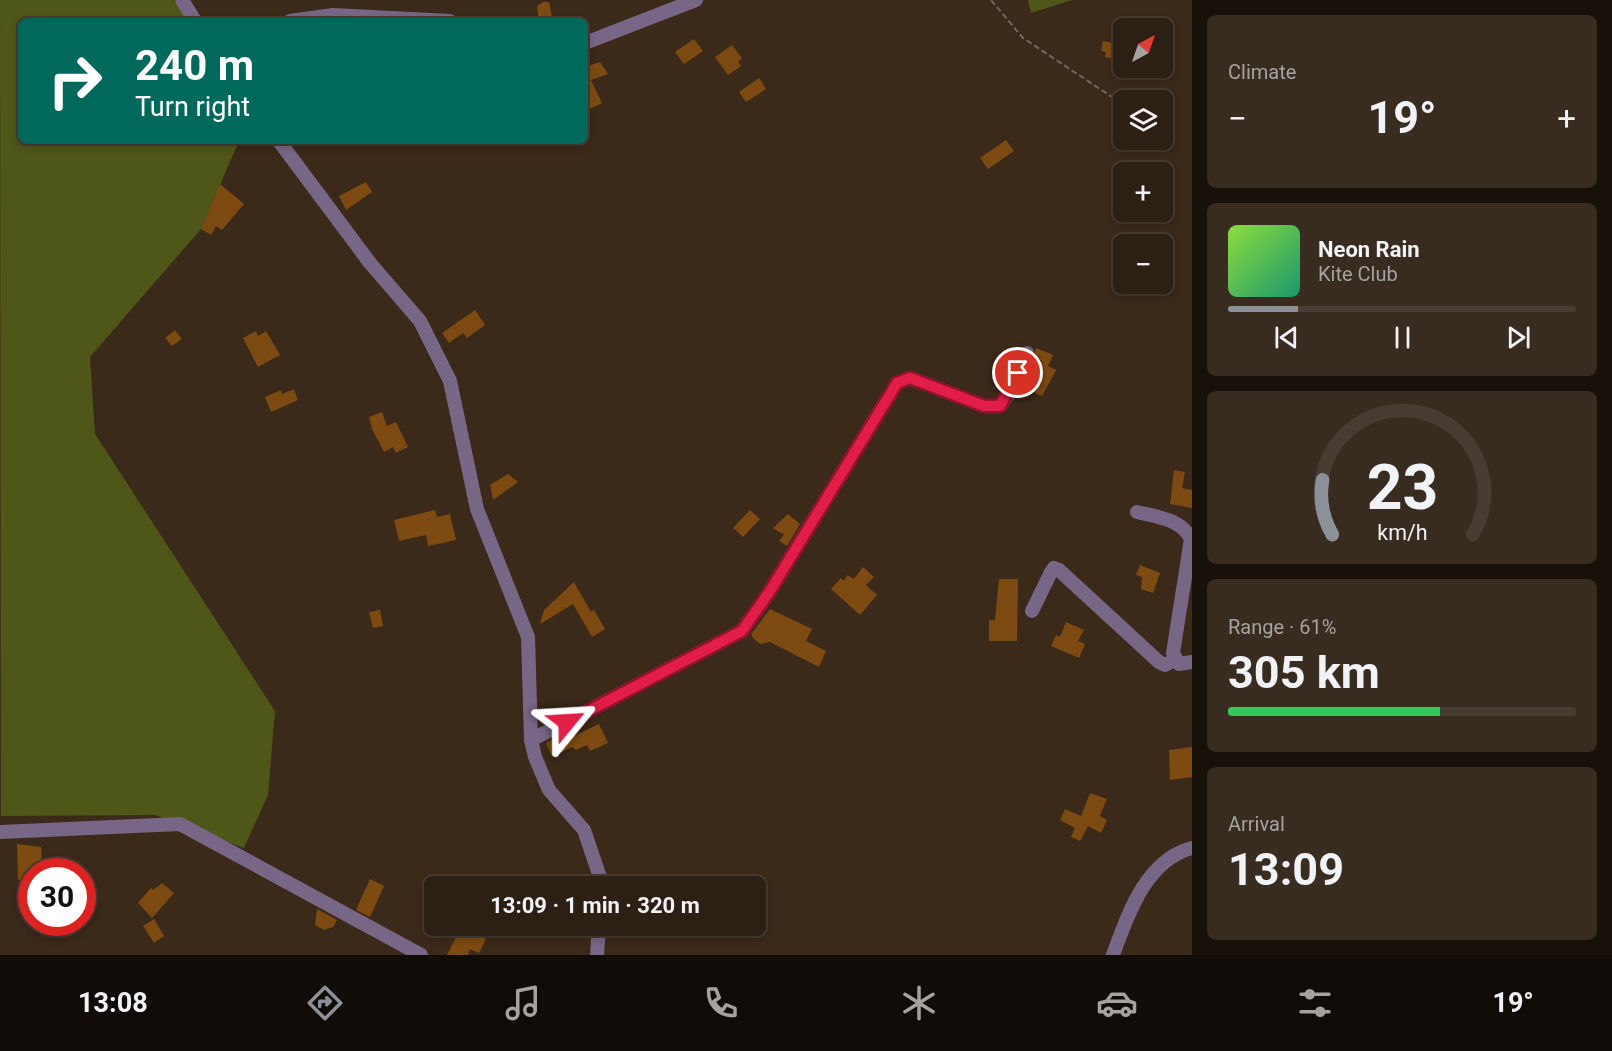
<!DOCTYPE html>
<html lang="en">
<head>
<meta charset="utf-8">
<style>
  :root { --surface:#2c1f13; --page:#382c21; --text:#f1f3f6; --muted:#a6a2a0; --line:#483d33; --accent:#8c9099 }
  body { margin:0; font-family:Roboto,sans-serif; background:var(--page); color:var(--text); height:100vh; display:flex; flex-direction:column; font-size:22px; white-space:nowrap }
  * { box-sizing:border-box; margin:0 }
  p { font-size:20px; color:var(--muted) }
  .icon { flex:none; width:33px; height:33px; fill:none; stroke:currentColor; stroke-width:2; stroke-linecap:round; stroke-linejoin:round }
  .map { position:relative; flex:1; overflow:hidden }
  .details { display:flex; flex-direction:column; gap:15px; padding:15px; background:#18110a; width:420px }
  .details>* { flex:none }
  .banner { position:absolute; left:18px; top:18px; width:570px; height:126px; border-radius:9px; box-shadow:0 3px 9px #0003,0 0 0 2px var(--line); background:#00695c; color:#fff; overflow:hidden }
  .needle { width:39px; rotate:40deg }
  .fabs { position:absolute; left:1113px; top:18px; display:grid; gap:12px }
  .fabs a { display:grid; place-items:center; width:60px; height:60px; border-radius:9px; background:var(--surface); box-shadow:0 3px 9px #0003,0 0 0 2px var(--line); font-size:30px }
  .speed { position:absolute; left:18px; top:858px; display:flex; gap:12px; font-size:30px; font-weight:700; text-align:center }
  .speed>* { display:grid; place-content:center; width:78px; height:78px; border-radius:50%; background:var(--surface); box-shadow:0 3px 9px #0003,0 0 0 2px var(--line); line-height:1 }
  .speed .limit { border:9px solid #d22; background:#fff; color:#111 }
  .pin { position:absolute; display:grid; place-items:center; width:51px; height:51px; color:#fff; margin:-26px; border:3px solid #fff; border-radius:50%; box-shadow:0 2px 6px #0007 }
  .me { position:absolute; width:66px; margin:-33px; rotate:63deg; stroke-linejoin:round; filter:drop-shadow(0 0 4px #0008) }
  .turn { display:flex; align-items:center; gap:21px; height:126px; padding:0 18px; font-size:27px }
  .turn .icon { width:78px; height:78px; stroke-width:2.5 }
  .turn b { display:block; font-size:42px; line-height:51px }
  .big { font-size:45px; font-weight:700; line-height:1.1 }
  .details .card { flex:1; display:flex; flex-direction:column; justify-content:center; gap:9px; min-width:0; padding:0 21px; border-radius:9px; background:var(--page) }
  .details .dial { align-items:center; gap:0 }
  .dial svg { height:156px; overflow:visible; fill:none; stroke:var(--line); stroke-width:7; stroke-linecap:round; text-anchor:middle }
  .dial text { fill:var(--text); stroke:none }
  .song { display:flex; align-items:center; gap:18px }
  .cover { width:72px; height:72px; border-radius:9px; background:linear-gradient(135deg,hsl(90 70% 55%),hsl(160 70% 35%)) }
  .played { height:6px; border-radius:3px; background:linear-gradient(90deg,var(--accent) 20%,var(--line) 20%) }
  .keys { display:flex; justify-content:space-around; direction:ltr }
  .heat { display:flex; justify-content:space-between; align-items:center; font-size:33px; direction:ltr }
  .charge { height:9px; border-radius:4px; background:linear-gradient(90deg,#34c759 61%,var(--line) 0) }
  .trip { position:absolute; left:424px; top:876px; width:342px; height:60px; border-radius:9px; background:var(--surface); box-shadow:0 3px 9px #0003,0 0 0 2px var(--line); font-weight:700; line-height:60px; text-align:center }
  .tab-bar { display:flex; height:96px; justify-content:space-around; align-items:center; background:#120c08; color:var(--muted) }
  .tab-bar .icon { width:42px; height:42px }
  .tab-bar .on { color:var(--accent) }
  .tab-bar b { font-size:27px; color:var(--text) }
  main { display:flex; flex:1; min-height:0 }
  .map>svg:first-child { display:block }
  .green { fill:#4f5718 }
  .building { fill:#7d4b12 }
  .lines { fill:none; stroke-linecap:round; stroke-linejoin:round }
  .path { stroke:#776759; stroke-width:2; stroke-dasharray:6 3; stroke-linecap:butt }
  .street { stroke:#776686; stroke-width:14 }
  .route-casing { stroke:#92132f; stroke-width:15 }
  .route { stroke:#e11d48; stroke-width:10 }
</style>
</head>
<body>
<main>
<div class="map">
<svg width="1192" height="955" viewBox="0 0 1192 955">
  <rect width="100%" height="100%" fill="#3b2919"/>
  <path class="green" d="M0,0H174L187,21H21V141H239L201,229L90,357L95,434L275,711L268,795L244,848L155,815L1,816Z
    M1028,0H1072L1031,13Z"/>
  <path class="building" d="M549,2L553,21H539L537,6L543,2Z
    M694,39L703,51L684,64L675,52Z
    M1103,41L1124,45V61L1105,57L1106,52L1101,51Z
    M732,45L742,58L738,62L741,66L728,75L715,57Z
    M600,62L608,74L591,80L602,103L585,111V67Z
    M759,78L766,89L746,102L739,92Z
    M1006,140L1014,151L988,169L980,158Z
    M366,182L372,192L346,210L339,196Z
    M220,184L244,204L222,230L216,226L211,235L201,229Z
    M475,310L485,325L467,338L463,333L449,343L442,333Z
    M175,330L182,339L172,346L165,338Z
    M256,331L258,336L266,331L280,355L258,367L243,338Z
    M1036,348L1053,355L1048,366L1056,370L1042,396L1029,390L1032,384L1025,380Z
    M294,389L298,400L271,412L265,397L281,390L282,394Z
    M382,412L387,426L396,422L408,447L396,453L393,447L384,452L372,429L369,417Z
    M1174,470L1185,472L1182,488L1192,490V508L1170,504Z
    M508,474L518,482L493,500L490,485Z
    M435,510L437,517L450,514L456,540L428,546L426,535L399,541L394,520Z
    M750,510L760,519L743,537L733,528Z
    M788,514L800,524L787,546L779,541L784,535L773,528Z
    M1140,565L1160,573L1153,593L1141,589L1142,577L1136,575Z
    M863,567L874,577L866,585L877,595L860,615L831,589L841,578L844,581L847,575L854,579Z
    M999,579H1018L1017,641H989V620H995Z
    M574,582L591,612L594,610L605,629L592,637L573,604L540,624L544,610Z
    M770,609L812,629L806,641L826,651L819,667L770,642L760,644L753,638L751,634Z
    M380,610L383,626L373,628L369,612Z
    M1066,622L1084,630L1078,641L1085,644L1079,658L1051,646L1056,635L1060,637Z
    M599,724L608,743L590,751L587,745L576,750L572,747L552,757L546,743L571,730L574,736Z
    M1192,747V777L1170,780L1169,750Z
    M1090,793L1107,799L1100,816L1107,820L1101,833L1088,826L1080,841L1071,837L1075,828L1060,820L1065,809L1081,816Z
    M17,844L41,847L42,869L33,870L32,879L18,880Z
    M370,879L384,886L370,917L356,910Z
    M162,883L174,893L152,918L138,903L151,888L153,890Z
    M317,909L337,920L333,927L324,930L315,925Z
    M154,919L164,936L154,943L143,926Z
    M461,927L486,939L479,953L470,949L468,955H447Z"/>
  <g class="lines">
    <path class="path" d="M991,0L1023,38L1115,99"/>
    <path class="street" d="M182,0L195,21
      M290,21L333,15L450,21
      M585,43L696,0
      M279,141L370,263L420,321L450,381L477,509L528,637L531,740L535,757L549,790L584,830L603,886
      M1137,512C1157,517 1181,519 1191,539L1173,653L1179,664L1192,662
      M1032,611L1051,572L1054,568L1059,570L1159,662L1165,665L1174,660
      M531,740L742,631L770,591L897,383L910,378L984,406H1000L1009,393L1027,353
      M0,832L180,824L421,955
      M597,955L599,926
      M1113,955C1128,914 1146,860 1192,848"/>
  </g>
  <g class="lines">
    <g class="route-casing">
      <path id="route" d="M567,722L742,631L770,591L897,383L910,378L984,406H1000L1018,373"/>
    </g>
    <use href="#route" class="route"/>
  </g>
</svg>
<div class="fabs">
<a><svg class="needle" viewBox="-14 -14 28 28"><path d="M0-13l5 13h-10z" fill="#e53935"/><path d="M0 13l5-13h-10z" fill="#a6a2a0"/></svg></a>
<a><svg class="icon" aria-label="layers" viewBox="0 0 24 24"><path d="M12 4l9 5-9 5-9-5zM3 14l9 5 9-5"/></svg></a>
<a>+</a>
<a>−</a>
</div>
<div class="speed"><div class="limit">30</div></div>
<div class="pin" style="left:1018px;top:373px;background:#d93025"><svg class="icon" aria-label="arrive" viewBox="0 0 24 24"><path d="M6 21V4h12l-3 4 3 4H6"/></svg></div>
<svg class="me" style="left:567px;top:722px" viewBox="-20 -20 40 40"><path d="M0-17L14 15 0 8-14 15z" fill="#e11d48" stroke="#fff" stroke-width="4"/></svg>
<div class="trip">13:09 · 1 min · 320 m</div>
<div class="banner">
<div class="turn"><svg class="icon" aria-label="right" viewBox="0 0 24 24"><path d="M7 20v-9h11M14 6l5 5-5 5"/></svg><div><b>240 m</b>Turn right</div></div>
</div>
</div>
<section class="details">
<div class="card"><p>Climate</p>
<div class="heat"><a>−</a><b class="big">19°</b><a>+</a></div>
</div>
<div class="card">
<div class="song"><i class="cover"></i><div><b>Neon Rain</b><p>Kite Club</p></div></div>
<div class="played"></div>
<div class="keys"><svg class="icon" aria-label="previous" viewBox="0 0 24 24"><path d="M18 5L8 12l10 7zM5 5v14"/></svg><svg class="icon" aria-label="pause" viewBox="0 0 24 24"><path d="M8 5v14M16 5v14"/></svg><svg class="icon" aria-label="next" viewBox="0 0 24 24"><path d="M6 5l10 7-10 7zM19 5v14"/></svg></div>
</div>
<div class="card dial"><svg viewBox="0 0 100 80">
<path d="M14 69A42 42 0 1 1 86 69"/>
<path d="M14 69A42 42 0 0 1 9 41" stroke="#8c9099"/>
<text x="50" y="56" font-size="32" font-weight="700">23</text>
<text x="50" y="72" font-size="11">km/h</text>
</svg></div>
<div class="card"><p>Range · 61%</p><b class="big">305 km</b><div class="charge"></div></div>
<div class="card"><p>Arrival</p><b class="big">13:09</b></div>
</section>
</main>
<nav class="tab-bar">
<b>13:08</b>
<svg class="icon on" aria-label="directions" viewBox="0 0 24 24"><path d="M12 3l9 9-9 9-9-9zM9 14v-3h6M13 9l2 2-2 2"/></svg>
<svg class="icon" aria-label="music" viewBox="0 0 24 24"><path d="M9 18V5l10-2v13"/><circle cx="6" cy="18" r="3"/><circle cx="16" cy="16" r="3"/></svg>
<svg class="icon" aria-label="phone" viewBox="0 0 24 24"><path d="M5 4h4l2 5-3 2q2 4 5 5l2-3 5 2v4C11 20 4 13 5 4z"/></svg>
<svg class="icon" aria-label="climate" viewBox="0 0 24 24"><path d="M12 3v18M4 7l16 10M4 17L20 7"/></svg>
<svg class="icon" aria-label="car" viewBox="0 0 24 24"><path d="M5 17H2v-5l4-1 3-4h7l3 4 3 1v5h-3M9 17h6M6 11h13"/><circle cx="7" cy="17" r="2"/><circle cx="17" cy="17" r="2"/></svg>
<svg class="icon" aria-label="filters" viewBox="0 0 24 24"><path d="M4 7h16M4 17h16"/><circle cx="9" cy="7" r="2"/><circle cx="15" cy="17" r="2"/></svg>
<b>19°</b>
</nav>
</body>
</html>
